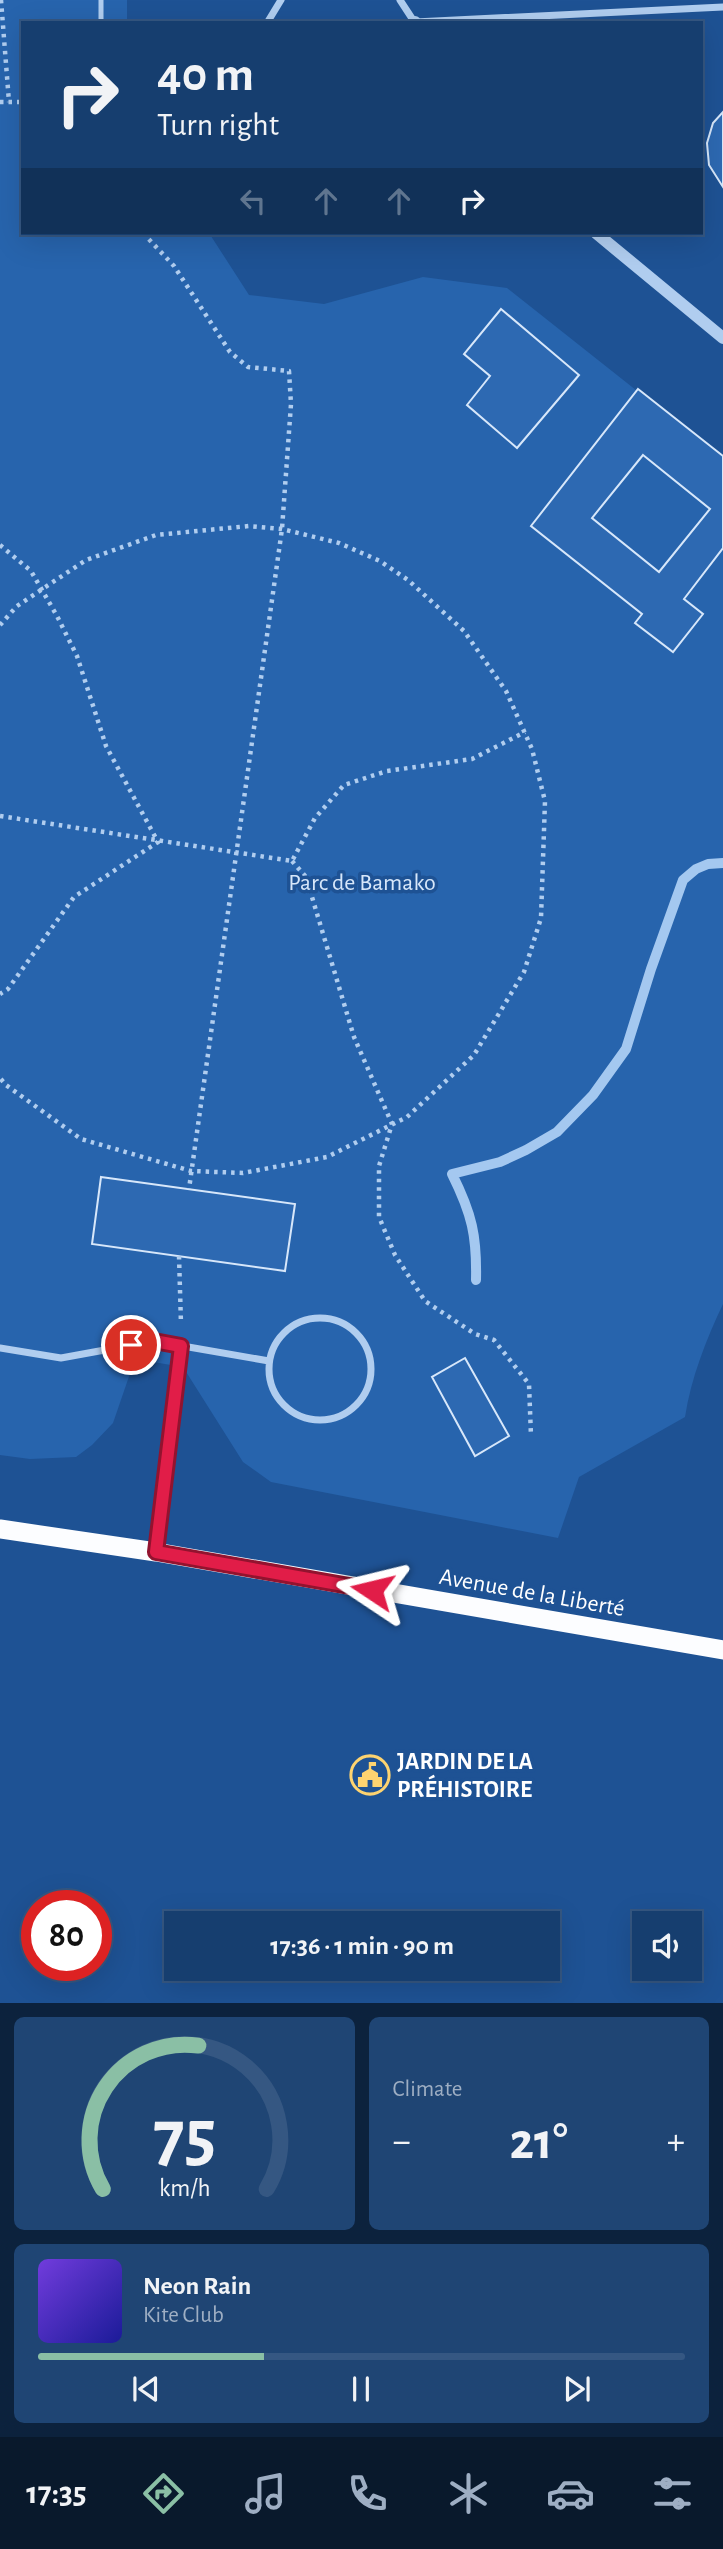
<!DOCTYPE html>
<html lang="en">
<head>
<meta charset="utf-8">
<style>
  :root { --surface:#163e6f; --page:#1f4574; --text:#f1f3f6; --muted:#9eaec3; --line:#355782; --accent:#8abfa5 }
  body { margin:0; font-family:"Alegreya Sans",sans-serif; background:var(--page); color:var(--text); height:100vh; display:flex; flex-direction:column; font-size:26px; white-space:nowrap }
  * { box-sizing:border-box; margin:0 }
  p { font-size:23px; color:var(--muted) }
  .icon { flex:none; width:38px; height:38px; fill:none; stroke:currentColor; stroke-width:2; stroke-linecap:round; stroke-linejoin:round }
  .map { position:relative; height:2003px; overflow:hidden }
  .panel { display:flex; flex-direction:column; gap:14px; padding:14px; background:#0c223d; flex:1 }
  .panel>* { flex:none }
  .banner { position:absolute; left:21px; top:21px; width:682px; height:214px; border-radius:0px; box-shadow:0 7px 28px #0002,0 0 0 2px var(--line); background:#163e6f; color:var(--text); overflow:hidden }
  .tools { position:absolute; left:632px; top:1911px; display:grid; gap:14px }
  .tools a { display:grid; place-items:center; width:70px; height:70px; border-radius:0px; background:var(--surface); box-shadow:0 7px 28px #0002,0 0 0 2px var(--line); font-size:35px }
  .speed { position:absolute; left:21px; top:1890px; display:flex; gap:14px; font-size:35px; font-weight:700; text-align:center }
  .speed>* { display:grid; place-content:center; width:91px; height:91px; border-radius:50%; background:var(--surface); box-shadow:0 7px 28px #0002,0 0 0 2px var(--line); line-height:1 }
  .speed .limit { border:10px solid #d22; background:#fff; color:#111 }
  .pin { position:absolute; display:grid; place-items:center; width:60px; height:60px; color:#fff; margin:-30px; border:4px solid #fff; border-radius:50%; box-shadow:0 2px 7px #0007 }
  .me { position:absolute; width:77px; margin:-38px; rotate:280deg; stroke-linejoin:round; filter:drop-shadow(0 0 5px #0008) }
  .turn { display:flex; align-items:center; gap:24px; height:147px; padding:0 21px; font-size:32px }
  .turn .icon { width:91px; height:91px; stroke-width:2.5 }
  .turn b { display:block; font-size:49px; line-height:60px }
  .lanes { display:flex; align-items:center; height:66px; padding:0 21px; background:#0003; justify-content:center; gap:35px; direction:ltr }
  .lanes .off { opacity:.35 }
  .big { font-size:52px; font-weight:600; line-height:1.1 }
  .panel .card { flex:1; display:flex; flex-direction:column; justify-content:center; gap:10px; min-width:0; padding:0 24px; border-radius:10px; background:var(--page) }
  .panel .dial { align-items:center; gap:0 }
  .dial svg { height:182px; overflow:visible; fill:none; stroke:var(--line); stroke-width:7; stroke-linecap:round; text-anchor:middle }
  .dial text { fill:var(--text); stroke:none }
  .song { display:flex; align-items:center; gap:21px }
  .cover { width:84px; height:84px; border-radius:10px; background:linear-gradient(135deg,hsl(260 70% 55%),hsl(240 70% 35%)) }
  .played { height:7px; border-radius:4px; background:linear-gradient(90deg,var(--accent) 35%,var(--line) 35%) }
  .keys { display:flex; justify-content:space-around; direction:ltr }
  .heat { display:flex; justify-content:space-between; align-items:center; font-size:38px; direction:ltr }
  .panel .tiles { flex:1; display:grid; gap:14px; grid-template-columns:1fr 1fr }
  .card:last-child { grid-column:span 2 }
  .trip { position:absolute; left:164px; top:1911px; width:396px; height:70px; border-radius:0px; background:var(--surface); box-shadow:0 7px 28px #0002,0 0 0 2px var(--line); font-weight:600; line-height:70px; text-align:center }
  .dock { display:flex; height:112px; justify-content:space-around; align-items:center; background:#09192c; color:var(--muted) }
  .dock .icon { width:49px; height:49px }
  .dock .on { color:var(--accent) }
  .dock b { font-size:32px; color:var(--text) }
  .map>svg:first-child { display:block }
  .green { fill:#2764ad }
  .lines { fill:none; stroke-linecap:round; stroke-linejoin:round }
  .stream { stroke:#a4c8f0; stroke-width:10 }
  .building { fill:#2d69b2; stroke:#d7e7fa; stroke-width:2; fill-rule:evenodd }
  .path { stroke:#b0cdef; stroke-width:4.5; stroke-dasharray:3.5 5; stroke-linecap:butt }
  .service { stroke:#b0cdef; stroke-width:5 }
  .minor { stroke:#b0cdef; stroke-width:7 }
  .tertiary { stroke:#b0cdef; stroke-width:12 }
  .trunk { stroke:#fcfdff; stroke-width:19 }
  .route-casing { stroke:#92132f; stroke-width:18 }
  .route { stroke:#e11d48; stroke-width:12 }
  .labels { text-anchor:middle; stroke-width:7; stroke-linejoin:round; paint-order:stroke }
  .park-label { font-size:24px; fill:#d7e7fa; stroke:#1e5294 }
  .street-label { font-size:24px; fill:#fff; stroke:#1e5294 }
  .poi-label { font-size:24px; font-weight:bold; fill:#fff; stroke:#1e5294; text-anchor:start }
</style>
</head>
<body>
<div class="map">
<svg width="723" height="2003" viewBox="0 0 723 2003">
  <rect width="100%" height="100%" fill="#1e5294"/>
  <path class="green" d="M0,0H127V23H23V233H209L249,295L324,304L423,277L507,288L723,459V1304C706,1340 691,1378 685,1417L579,1477L558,1538L271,1482L243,1462L183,1367L135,1359L113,1423L92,1445L76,1457L30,1459L0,1455Z"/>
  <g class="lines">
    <path class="stream" d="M476,1280C477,1236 472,1214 452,1174L500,1162L526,1150L557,1132L593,1095L626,1049L651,969L683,880L696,869L708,864L723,863"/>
  </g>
  <path class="building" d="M723,112V187L709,165L707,143L713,123Z
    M501,309L579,375L517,448L467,405L490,376L464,354Z
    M638,389L723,456V548L684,599L703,614L673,652L635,623L642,614L531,526ZM643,455L710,509L659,572L592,518Z
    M101,1177L295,1204L285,1271L92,1244Z
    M465,1358L509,1436L475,1456L432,1377Z"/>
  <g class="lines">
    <path class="path" d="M1,0L9,102
      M0,102H23
      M143,233L174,266L230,352L248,367L289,371L291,404L282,529L189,1189
      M0,545L31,571L57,616L77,656L106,746L158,842L74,897L8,989L0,994
      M0,625L17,606L86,560L156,535L249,526L282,529L339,543L380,561L408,580L464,631L506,691L532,749L545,801L541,918L524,972L474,1055L407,1117L327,1157L243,1173L191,1171L81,1139L6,1085L0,1078
      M0,816L292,861L315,818L344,785L387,771L472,759L525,732
      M292,861L306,877L354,1037L392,1124L379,1166V1217L395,1255L425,1301L475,1334L494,1340L529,1384L531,1436
      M179,1256L181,1324"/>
    <path class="service" d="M101,23V0"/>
    <path class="minor" d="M400,0L415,23
      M415,22L723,7
      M267,23L281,0
      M269 1369a51 51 0 1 1 102 0a51 51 0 1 1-102 0Z
      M0,1348L61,1358L154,1341L269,1361
      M156,1550L181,1346"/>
    <path class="tertiary" d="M415,22V23
      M596,233L723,338"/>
    <path class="trunk" d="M0,1529L156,1552L723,1650"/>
  </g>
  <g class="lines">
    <g class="route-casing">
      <path id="route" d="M131,1345L154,1341L181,1346L156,1552L372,1590"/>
    </g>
    <use href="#route" class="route"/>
  </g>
  <defs>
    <g id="civic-ring" transform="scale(2.0125)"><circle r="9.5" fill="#1e5294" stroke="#fdd370" stroke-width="1.5"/><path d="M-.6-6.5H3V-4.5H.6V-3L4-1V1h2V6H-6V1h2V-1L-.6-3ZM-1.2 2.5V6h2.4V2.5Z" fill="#fdd370"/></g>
  </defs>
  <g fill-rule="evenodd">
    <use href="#civic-ring" x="370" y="1775"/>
  </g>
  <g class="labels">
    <g class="park-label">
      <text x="362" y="890">Parc de Bamako</text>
    </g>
    <g class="street-label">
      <text transform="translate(532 1592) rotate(10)" y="8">Avenue de la Liberté</text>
    </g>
    <g class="poi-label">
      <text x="397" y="1769">JARDIN DE LA<tspan x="397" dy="28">PRÉHISTOIRE</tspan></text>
    </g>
  </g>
</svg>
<div class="tools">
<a><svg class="icon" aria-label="sound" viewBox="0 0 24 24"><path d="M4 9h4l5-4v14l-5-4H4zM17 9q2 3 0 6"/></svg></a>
</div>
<div class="speed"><div class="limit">80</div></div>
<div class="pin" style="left:131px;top:1345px;background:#d93025"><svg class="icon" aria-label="arrive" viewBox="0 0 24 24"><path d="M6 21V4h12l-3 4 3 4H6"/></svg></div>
<svg class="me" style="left:372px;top:1590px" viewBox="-20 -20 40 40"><path d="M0-17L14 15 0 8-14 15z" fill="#e11d48" stroke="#fff" stroke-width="4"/></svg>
<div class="trip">17:36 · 1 min · 90 m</div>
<div class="banner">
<div class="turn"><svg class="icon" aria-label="right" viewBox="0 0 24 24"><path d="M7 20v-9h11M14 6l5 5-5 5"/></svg><div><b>40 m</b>Turn right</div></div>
<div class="lanes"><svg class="icon off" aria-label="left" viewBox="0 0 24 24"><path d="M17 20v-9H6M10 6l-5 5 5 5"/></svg><svg class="icon off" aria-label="ahead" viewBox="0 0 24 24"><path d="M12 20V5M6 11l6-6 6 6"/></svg><svg class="icon off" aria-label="ahead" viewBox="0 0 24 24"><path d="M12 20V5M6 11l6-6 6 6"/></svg><svg class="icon" aria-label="right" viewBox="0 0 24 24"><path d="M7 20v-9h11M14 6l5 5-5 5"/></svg></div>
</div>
</div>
<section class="panel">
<div class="tiles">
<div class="card dial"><svg viewBox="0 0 100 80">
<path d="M14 69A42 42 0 1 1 86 69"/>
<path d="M14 69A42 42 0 0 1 56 6" stroke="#8abfa5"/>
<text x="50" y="56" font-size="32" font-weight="700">75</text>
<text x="50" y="72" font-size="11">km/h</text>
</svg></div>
<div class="card"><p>Climate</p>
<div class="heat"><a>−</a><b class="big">21°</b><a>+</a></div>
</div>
<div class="card">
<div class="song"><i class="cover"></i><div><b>Neon Rain</b><p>Kite Club</p></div></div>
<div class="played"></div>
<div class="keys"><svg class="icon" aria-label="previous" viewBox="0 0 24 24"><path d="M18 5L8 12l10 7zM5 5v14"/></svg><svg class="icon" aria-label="pause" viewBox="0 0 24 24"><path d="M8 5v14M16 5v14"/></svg><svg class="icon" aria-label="next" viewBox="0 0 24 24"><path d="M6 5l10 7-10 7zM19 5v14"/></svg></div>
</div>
</div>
</section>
<nav class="dock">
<b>17:35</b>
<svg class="icon on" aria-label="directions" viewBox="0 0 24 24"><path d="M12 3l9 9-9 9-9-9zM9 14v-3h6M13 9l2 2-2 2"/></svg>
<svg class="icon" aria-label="music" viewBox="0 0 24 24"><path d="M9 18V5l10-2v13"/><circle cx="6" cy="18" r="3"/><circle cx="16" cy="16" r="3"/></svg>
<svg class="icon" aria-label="phone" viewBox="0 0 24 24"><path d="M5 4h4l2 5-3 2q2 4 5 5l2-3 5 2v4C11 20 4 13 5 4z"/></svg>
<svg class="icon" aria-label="climate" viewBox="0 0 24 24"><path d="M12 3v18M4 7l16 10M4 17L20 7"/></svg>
<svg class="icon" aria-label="car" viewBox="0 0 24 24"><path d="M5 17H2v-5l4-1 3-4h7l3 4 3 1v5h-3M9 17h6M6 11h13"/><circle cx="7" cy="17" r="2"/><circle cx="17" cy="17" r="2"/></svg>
<svg class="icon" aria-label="filters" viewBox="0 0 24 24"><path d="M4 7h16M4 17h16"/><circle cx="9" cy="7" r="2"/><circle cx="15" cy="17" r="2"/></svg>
</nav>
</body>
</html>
